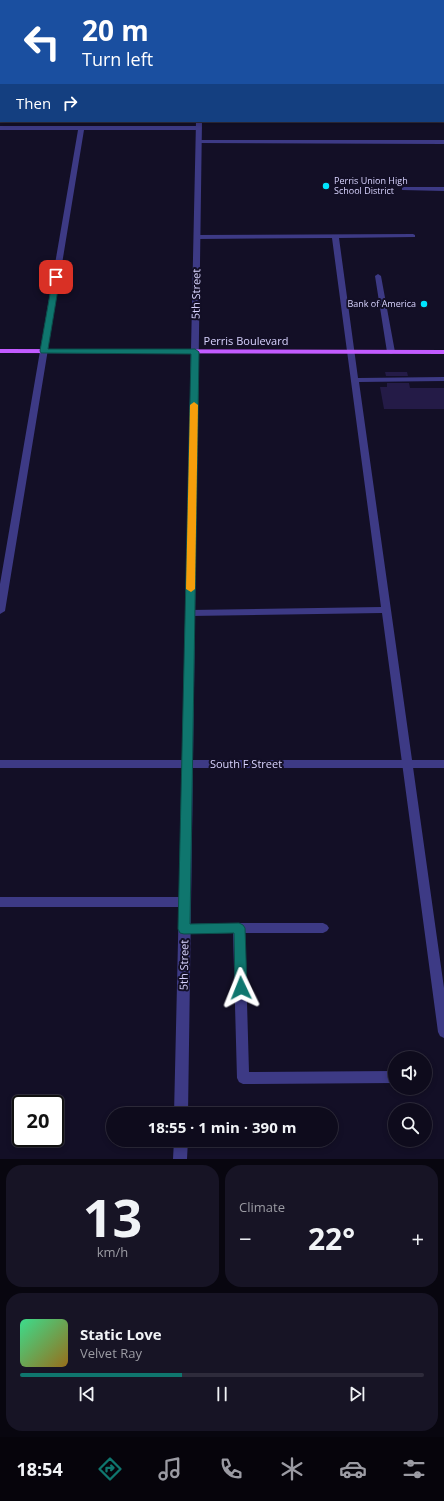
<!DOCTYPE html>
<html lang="en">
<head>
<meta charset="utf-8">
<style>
  :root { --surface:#0e0b1c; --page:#171425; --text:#f1f3f6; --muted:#9b9ba3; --line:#2e2b3b; --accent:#0f766e }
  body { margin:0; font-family:"Open Sans",sans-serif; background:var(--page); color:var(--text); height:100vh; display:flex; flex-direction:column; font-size:15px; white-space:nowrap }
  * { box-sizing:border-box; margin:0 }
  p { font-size:13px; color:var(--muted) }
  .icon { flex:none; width:22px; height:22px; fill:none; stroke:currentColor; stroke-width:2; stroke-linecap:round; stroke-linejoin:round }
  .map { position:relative; height:1159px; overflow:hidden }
  .details { display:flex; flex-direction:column; gap:6px; padding:6px; background:#08060f; flex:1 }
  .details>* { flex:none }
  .top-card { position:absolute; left:0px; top:0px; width:444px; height:122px; box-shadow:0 2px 6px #0003,0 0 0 1px var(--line); background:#1a4fa0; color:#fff; overflow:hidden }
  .buttons { position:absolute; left:388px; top:1051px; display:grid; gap:8px }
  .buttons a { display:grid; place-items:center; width:44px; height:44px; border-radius:50%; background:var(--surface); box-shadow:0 2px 6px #0003,0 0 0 1px var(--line); font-size:20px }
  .speed { position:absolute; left:12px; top:1095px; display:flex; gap:8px; font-size:20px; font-weight:700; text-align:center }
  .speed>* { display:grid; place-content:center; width:52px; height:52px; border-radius:50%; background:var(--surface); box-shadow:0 2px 6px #0003,0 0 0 1px var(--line); line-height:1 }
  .speed .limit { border:2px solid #111; border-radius:6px; background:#fff; color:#111 }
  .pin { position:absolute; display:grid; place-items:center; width:34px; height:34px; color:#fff; margin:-17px; border-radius:8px; box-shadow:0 2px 6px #0006 }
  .me { position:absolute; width:44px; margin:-22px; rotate:358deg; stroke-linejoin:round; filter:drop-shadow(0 0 3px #0008) }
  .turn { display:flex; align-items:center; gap:14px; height:84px; padding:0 16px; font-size:18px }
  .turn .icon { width:52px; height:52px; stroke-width:2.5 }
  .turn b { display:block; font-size:28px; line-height:34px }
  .then { display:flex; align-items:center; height:38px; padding:0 16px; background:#0003; gap:8px; font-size:15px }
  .big { font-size:30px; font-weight:700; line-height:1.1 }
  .details .card { flex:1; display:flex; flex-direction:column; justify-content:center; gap:6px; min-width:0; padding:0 14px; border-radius:16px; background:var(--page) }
  .details .dial { align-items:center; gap:0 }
  .dial b { font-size:52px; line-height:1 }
  .song { display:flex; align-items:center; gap:12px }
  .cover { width:48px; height:48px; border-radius:6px; background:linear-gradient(135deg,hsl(150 70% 55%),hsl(40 70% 35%)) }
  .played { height:4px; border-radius:2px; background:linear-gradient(90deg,var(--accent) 40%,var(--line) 40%) }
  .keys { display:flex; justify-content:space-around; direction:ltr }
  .heat { display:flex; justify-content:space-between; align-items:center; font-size:22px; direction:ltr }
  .details .tiles { flex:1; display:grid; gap:6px; grid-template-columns:1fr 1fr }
  .card:last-child { grid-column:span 2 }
  .trip { position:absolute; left:106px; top:1107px; width:232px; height:40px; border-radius:20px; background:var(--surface); box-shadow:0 2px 6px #0003,0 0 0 1px var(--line); font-weight:700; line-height:40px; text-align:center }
  .menu { display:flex; height:64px; justify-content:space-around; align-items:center; background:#06040b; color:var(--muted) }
  .menu .icon { width:28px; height:28px }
  .menu .active { color:var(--accent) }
  .menu b { font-size:18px; color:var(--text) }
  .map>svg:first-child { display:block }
  .building { fill:#241b47 }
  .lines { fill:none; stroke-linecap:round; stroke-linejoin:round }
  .lane { fill:#3d3a85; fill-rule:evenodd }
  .street { fill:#3d3a85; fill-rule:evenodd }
  .secondary { fill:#6f6bff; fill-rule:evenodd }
  .primary { fill:#c25bff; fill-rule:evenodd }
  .route { fill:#0f766e; stroke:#0a4d48 }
  .slow { fill:#f59e0b }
  .poi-dot { fill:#00e5ff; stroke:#130f26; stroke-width:1.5 }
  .labels { text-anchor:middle; stroke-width:4; stroke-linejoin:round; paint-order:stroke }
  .far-poi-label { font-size:9px; fill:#d9d4ff; stroke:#130f26; text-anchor:start }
  .street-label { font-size:11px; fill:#d9d4ff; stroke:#130f26 }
</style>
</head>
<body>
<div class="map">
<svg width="444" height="1159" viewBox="0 0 444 1159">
  <rect width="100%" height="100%" fill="#130f26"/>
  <path class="building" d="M385,372H407L408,376H386Z
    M387,383H409L410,388H444V409H384L380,387H387Z"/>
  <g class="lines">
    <path class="lane" d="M443,59H444V63H443Z
      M0,126H199L202,128L199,130H84L5,611L0,614V584L78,130H0Z
      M199,140H444V144L197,143V141Z
      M404,187H444V191L402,190V188Z
      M413,234L415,235V237L339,238L358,378L444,377V381L359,382L444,988V1038L440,1036L438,1032L382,613L190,616L185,613L190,610L381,607L332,238L197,239L194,237L197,235Z
      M378,274L381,276L395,352L391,354L387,352L375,276Z
      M0,897H185L189,899L191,902L189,905L185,907H0Z
      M239,923H323L327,925L329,928L327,931L323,933H245L249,1072L395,1071V1083L243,1084L239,1082L237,1078L233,933L184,934L180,932L178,929L180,926L184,924Z"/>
    <path class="street" d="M196,121H202L193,760H444V768H193L188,1114H174L182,768H0V760H182Z
      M174,1140H188L187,1159H173Z"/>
    <path class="secondary" d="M0,81H1V85H0Z
      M443,94H444V98H443Z"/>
    <path class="primary" d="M400,0H406L399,1Z
      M407,0H414L415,1H408Z
      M443,63H444V68H443Z
      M443,88H444V92H443Z
      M0,349L444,350V354L0,353Z"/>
  </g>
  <path class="route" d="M56,275L60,277L48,349H195L199,352L190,924L239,923L243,925L245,928L247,988L245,992L241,994L237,992L235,988L234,933L184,934L180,933L178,929L191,354L41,353L40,351L53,277Z"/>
  <path class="slow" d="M194,402L198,405L195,589L191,592L186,589L190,405Z"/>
  <g class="poi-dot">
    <circle cx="326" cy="186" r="4"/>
    <circle cx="424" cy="304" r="4"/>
  </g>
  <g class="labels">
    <g class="far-poi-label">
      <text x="334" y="184">Perris Union High<tspan x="334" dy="10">School District</tspan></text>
      <text x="416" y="307" text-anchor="end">Bank of America</text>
    </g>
    <g class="street-label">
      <text transform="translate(196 294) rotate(-89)" y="4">5th Street</text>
      <text x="246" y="345">Perris Boulevard</text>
      <text x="246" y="768">South F Street</text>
      <text transform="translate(184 965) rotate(-89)" y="4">5th Street</text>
    </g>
  </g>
</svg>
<div class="buttons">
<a><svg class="icon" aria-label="sound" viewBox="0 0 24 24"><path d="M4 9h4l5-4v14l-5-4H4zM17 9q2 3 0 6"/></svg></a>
<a><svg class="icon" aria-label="search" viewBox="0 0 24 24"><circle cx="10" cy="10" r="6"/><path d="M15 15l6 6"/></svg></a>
</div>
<div class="speed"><div class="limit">20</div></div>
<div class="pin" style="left:56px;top:277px;background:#d93025"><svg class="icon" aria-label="arrive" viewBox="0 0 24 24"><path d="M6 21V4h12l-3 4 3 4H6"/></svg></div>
<svg class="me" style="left:241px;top:988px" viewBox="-20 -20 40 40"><path d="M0-17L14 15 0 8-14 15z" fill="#0f766e" stroke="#fff" stroke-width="4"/></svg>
<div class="trip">18:55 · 1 min · 390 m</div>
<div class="top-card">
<div class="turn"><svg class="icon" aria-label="left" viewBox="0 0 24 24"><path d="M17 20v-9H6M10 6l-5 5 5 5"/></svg><div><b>20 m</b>Turn left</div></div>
<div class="then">Then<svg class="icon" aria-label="right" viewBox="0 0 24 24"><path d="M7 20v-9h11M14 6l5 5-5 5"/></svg></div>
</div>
</div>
<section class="details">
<div class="tiles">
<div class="card dial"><b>13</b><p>km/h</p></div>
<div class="card"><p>Climate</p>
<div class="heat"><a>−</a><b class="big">22°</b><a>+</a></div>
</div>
<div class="card">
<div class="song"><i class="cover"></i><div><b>Static Love</b><p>Velvet Ray</p></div></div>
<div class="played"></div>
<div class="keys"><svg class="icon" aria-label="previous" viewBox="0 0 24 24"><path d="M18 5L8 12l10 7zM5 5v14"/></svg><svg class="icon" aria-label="pause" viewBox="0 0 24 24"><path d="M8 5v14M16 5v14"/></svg><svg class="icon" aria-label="next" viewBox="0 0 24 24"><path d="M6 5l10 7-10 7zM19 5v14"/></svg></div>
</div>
</div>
</section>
<nav class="menu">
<b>18:54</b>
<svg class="icon active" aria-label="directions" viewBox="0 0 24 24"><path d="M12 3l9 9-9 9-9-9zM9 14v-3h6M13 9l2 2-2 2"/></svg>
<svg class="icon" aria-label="music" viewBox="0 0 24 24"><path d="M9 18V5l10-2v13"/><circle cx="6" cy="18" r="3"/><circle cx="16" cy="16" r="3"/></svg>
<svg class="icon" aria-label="phone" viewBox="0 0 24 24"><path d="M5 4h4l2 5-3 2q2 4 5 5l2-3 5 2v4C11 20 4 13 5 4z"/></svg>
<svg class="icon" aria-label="climate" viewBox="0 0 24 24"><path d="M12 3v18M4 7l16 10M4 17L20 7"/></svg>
<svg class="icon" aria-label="car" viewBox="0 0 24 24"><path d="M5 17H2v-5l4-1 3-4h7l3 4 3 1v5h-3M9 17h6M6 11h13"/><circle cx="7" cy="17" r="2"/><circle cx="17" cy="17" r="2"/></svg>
<svg class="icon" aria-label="filters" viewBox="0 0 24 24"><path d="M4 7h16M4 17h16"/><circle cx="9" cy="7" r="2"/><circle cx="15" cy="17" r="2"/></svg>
</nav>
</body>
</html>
